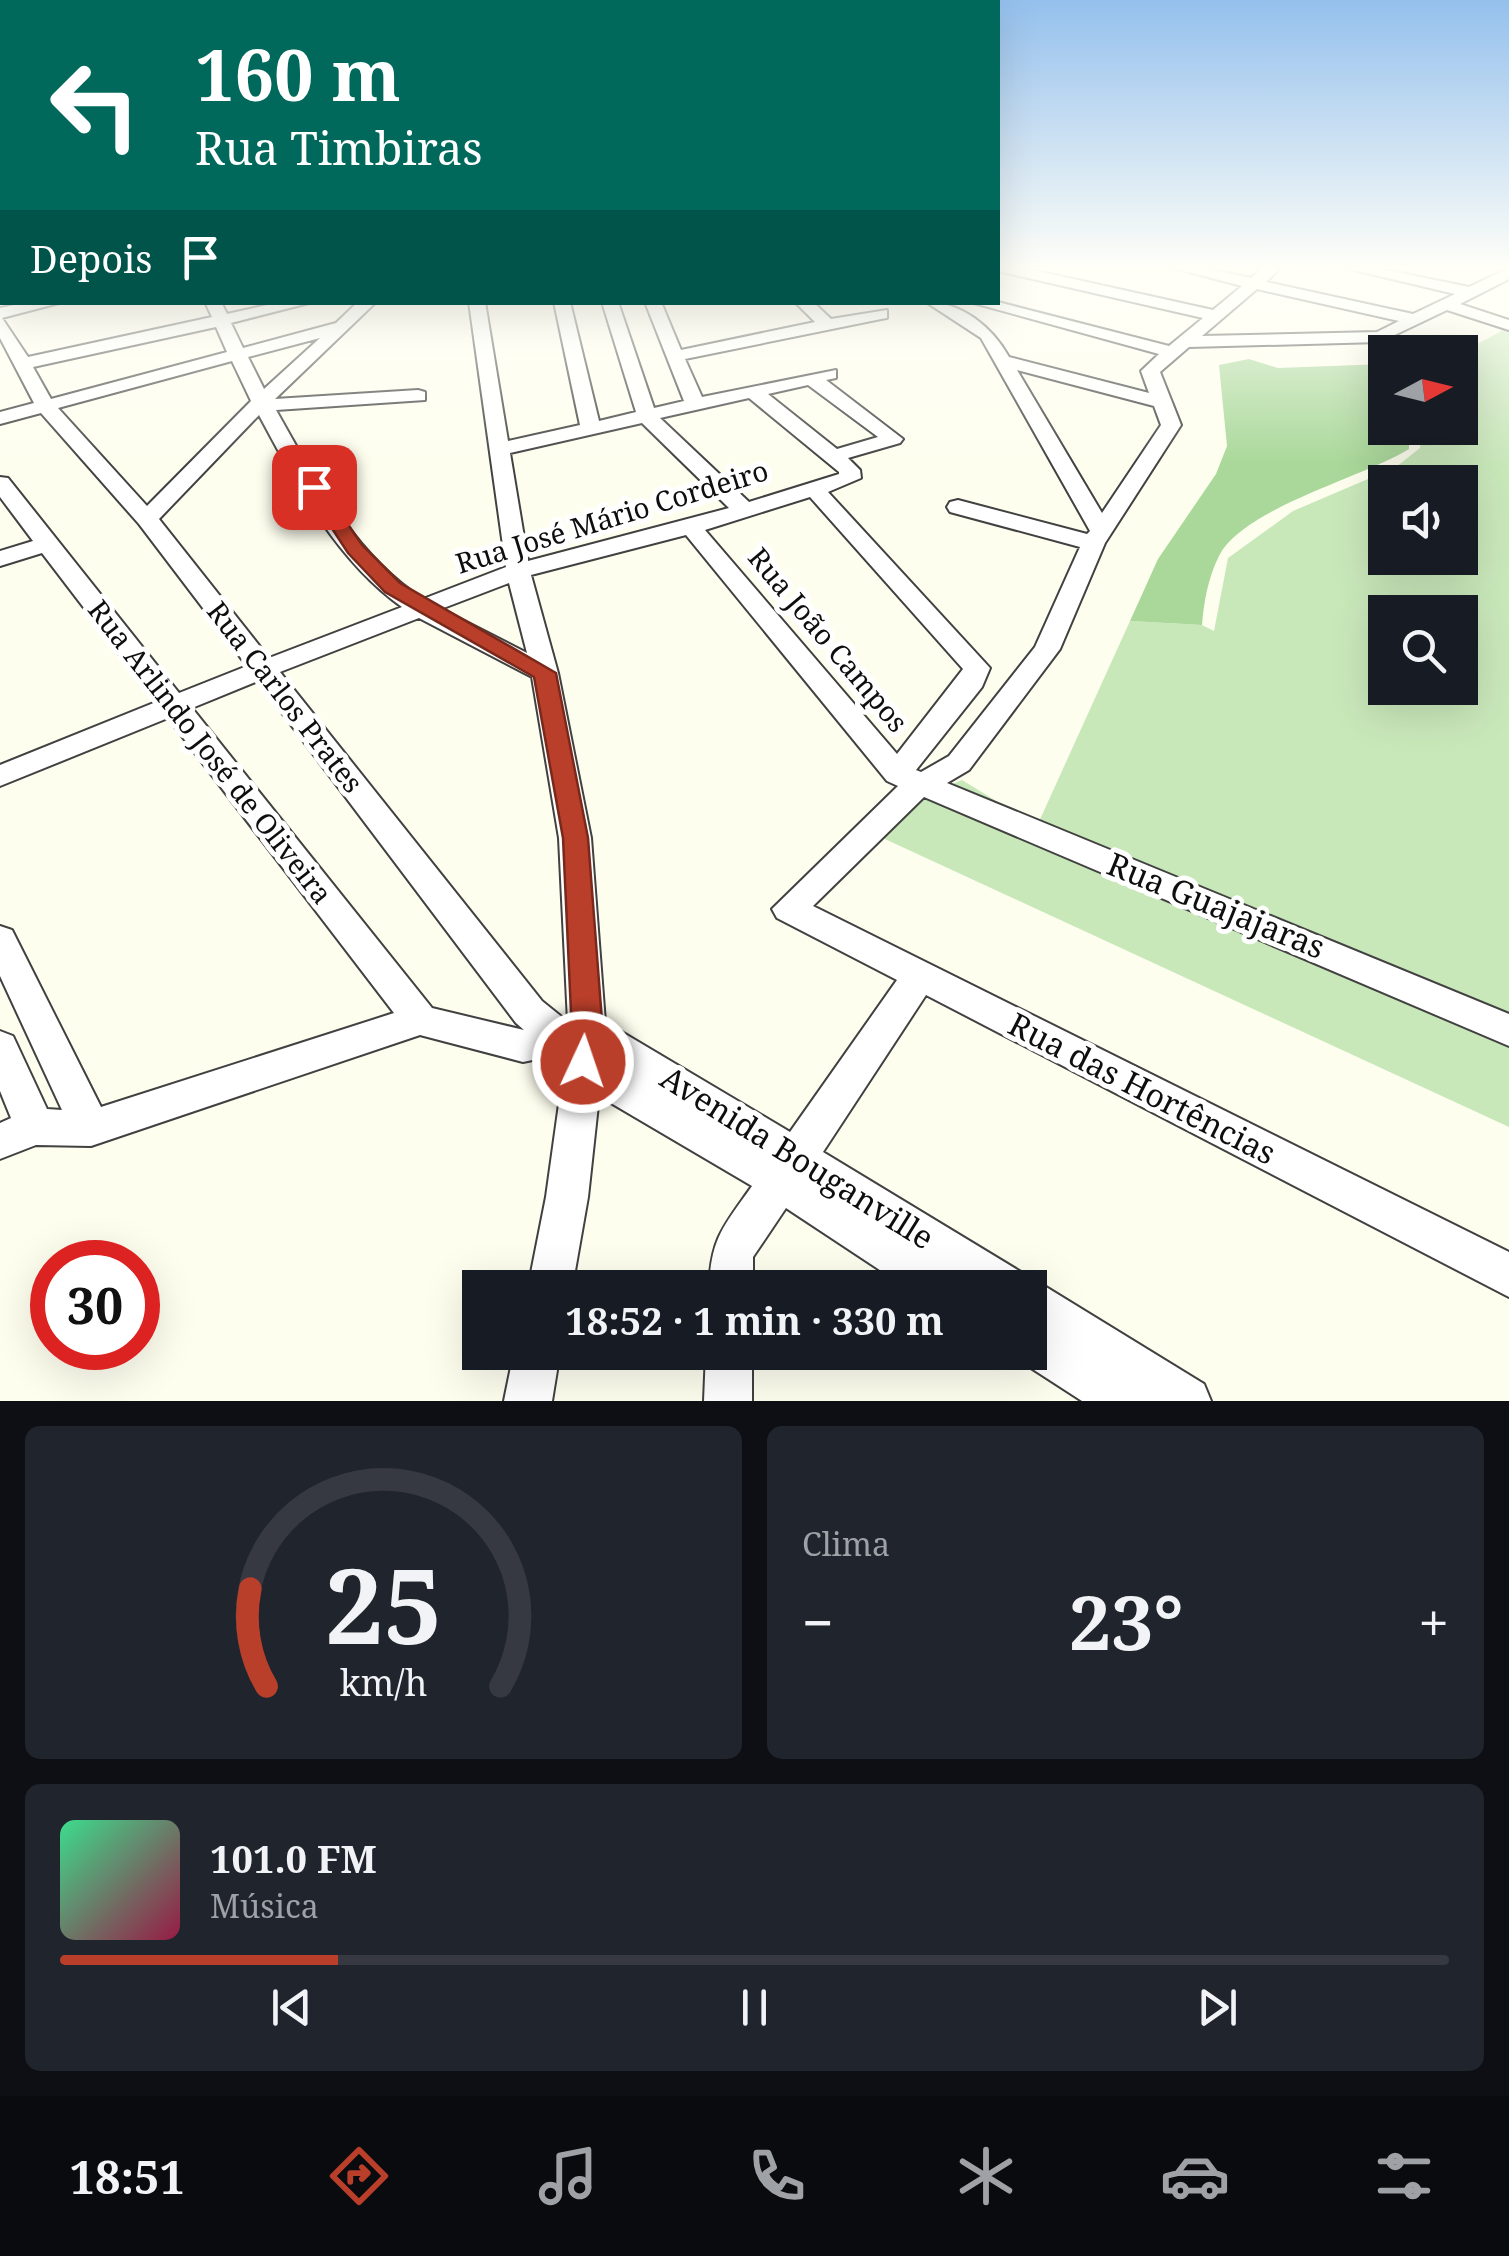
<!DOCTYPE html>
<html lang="pt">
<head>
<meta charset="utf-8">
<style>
  :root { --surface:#171b24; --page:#20242c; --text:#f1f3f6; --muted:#9ea1a6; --line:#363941; --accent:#ba3f2a }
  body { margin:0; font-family:"Noto Serif",serif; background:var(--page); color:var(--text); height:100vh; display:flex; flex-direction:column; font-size:38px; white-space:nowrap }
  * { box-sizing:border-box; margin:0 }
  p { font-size:32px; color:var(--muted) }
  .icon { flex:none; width:55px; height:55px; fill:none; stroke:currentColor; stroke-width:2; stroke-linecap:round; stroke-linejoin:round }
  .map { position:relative; height:1401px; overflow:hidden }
  .details { display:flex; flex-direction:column; gap:25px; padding:25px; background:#0d0f14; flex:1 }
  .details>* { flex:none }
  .banner { position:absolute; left:0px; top:0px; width:1000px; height:305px; box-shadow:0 10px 40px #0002; background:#00695c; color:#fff; overflow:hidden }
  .needle { width:65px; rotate:83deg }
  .tools { position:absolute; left:1368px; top:335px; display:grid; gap:20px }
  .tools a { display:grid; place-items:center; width:110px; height:110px; border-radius:0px; background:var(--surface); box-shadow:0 10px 40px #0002; font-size:50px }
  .speed { position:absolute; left:30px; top:1240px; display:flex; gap:20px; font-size:50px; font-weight:700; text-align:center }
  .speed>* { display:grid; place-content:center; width:130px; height:130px; border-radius:50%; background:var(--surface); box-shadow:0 10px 40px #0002; line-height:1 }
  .speed .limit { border:15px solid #d22; background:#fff; color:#111 }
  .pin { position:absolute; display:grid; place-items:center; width:85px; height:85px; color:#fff; margin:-42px; border-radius:20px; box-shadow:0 5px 15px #0006 }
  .me { position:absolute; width:110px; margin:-55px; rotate:3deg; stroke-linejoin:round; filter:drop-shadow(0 0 8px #0008) }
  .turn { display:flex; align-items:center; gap:35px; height:210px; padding:0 30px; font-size:45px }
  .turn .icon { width:130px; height:130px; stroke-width:2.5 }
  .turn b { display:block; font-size:70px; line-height:85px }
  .then { display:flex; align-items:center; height:95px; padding:0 30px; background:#0003; gap:20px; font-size:38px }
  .big { font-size:75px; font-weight:700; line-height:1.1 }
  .details .tile { flex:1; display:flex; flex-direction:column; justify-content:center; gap:15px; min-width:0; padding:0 35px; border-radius:15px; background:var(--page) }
  .details .dial { align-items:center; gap:0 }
  .dial svg { height:260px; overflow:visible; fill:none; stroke:var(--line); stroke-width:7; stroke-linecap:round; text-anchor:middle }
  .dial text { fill:var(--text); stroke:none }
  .song { display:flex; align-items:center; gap:30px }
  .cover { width:120px; height:120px; border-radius:15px; background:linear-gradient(135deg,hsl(150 70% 55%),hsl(340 70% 35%)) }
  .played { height:10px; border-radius:5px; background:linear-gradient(90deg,var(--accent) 20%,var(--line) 20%) }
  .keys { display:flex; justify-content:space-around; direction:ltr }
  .heat { display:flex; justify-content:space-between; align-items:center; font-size:55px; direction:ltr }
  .details .tiles { flex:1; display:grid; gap:25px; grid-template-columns:1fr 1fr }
  .tile:last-child { grid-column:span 2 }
  .trip { position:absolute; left:462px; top:1270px; width:585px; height:100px; border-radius:0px; background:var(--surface); box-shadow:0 10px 40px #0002; font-weight:700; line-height:100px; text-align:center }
  .dock { display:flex; height:160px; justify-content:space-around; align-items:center; background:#090b0e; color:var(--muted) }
  .dock .icon { width:70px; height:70px }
  .dock .on { color:var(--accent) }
  .dock b { font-size:45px; color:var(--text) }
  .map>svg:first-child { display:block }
  .green { fill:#c9e8ba; fill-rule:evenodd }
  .forest { fill:#aad89a }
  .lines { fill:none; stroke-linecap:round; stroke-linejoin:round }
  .minor-casing { stroke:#414141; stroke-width:4 }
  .minor { fill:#fff; fill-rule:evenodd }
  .route { fill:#ba3f2a; stroke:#79291b; stroke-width:2.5 }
  .labels { text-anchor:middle; stroke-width:10; stroke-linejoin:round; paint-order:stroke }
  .street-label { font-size:28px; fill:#0e0e0e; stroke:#fff }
  .near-street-label { font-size:32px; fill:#0e0e0e; stroke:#fff }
</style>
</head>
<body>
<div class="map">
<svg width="1509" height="1401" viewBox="0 0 1509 1401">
  <rect width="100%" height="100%" fill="#fefeef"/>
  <path class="green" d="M1509,327V1127L874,834L913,800L962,780L1037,826L1130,621L1202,625L1214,631L1228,558L1293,511L1396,467L1420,448L1422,428H1460V353ZM1385,482H1460V558H1385ZM1385,612H1460V688H1385Z"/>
  <path class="forest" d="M1249,359L1278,368L1385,364V428H1409V449C1362,478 1243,508 1219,556C1208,578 1204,601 1202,625L1130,621L1158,559L1216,474L1227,446L1219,365Z"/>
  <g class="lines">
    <g class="minor-casing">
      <path id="minor" d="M998,266H1015L1213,310L1242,286L1166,266H1195L1251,278L1265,266H1282L1266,282L1413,314L1455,294L1337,266H1367L1469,287L1509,268V279L1460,304L1509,320V330L1447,310L1380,342L1189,347L1160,372L1181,425L1105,543L1060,649L969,770L947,783L1509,1014V1046L924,797L813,906L1509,1252V1297L926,995L823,1152L1021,1272L1025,1283L1030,1281L1046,1287L1204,1384L1211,1401H1082L1014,1357L1012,1352H1030V1288H907L786,1208L753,1257V1288H709C711,1237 724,1226 752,1186L599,1096L588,1197L572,1288H528L546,1197L564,1068L552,1056L523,1062L420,1035L91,1146L36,1145L0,1159V1123L11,1118L0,1091V1031L13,1036L47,1109L62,1110L0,976V926L12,930L101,1107L394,1013L168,718L0,786V765L156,702L42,553L0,566V551L33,541L0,497V477L8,478L179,693L247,666L139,524L41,413L0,424V412L34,403L0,338V308L28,302H63L2,318L28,357L212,317L205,302H221L227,314L280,302H313L231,323L243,348L336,323L358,302H376L275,399L418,390L425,392V400L276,410C314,478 356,556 423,599L506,567L469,302H485L508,441L580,425L554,302H570L599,421L636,412L602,302H618L654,408L684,401L645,302H661L681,350L815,322L795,302H813L831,319L887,310V318L881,319L685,359L702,397L836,370V378L826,380L903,439L900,443L848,458L860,470L861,478L828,492L990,668L982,687L916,770L921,772L949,756L1035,647L1080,547L950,512L947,507L950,502L958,500L1087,534L1090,531L981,338L926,302C962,302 992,327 1009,357L1149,393L1141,371L1159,354L970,302H998L1169,346L1203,318L998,271ZM1257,289L1399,321L1377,332L1202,336ZM216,327L227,352L51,399L33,367ZM320,338L264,389L248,357ZM232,361L251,401L147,506L58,408ZM1017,370L1154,406L1161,425L1102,513ZM808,385L878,437L837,449L768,394ZM749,398L839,472V474L749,502L660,418ZM259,415C296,484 337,561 402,607L269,658L159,519ZM642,423L729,508L528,561L510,453ZM810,497L963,669L897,754L705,530ZM686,535L887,781L898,786L772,909L777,918L897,980L790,1132L605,1022L591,838L558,673L531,575ZM509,583L527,653L441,609ZM419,618L532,677L559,838L568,1022L542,1001L280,672ZM258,681L516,1023L524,1030L432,1008L192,708Z
        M514,1352H560L552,1401H504Z
        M706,1352H752V1401H704Z"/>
    </g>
    <use href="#minor" class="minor"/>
  </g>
  <linearGradient id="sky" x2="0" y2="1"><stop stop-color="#94c0ed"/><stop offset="0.58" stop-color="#fffff8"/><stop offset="1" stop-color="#fffff8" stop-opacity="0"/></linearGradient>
  <rect width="1509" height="462" fill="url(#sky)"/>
  <path class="route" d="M314,482L320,483L362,545L400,583L556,673L588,838L603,1034L594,1072L583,1076L572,1072L568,1062L572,1034L563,838L534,677L385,592L348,553L305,487Z"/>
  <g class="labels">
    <g class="street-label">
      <text transform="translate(612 517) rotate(-17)" y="10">Rua José Mário Cordeiro</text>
      <text transform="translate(828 640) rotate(50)" y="10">Rua João Campos</text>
      <text transform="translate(285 697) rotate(52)" y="10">Rua Carlos Prates</text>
      <text transform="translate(210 752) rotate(52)" y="10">Rua Arlindo José de Oliveira</text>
    </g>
    <g class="near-street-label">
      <text transform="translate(1216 906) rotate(22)" y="11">Rua Guajajaras</text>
      <text transform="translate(1142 1089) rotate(27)" y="11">Rua das Hortências</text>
      <text transform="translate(797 1158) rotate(32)" y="11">Avenida Bouganville</text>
    </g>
  </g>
</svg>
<div class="tools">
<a><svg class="needle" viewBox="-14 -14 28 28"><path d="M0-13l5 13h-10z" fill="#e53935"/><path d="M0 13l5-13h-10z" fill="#9ea1a6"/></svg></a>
<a><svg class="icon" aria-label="sound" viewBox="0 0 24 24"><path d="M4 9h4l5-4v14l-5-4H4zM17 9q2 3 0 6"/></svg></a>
<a><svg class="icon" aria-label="search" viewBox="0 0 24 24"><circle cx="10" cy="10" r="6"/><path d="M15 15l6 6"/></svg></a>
</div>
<div class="speed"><div class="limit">30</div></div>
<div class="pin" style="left:314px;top:487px;background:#d93025"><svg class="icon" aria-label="arrive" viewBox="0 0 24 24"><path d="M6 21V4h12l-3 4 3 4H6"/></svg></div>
<svg class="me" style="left:583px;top:1062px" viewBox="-20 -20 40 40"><circle r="17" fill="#ba3f2a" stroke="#fff" stroke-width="3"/><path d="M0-11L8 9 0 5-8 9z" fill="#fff"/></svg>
<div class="trip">18:52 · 1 min · 330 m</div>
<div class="banner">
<div class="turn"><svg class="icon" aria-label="left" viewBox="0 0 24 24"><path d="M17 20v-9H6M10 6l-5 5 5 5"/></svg><div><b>160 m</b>Rua Timbiras</div></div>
<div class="then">Depois<svg class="icon" aria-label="arrive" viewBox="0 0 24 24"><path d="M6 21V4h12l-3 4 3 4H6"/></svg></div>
</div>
</div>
<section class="details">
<div class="tiles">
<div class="tile dial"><svg viewBox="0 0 100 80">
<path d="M14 69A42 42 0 1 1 86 69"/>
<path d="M14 69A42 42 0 0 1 9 39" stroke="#ba3f2a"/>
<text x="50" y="56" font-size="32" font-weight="700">25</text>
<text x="50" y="72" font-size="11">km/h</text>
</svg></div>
<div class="tile"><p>Clima</p>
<div class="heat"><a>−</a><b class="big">23°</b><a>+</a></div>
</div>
<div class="tile">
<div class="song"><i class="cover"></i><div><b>101.0 FM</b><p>Música</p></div></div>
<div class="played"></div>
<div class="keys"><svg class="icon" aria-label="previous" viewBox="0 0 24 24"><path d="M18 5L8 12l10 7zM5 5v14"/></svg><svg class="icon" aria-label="pause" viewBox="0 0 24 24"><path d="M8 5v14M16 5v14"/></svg><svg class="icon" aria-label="next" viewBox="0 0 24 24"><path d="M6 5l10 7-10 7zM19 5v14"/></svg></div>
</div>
</div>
</section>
<nav class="dock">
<b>18:51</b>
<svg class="icon on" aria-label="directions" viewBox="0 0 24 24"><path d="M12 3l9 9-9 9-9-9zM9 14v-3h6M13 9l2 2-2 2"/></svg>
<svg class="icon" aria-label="music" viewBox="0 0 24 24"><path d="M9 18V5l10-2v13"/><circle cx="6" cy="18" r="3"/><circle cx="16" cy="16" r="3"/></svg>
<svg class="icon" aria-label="phone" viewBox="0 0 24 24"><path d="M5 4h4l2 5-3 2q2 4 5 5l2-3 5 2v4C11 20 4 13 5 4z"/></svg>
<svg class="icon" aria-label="climate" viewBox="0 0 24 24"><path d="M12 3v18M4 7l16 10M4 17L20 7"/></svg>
<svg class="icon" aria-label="car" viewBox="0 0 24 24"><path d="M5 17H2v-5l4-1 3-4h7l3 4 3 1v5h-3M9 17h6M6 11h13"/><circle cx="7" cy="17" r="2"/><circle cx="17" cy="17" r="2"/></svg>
<svg class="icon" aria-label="filters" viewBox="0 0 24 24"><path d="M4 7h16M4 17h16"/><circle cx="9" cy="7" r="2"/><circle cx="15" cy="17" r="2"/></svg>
</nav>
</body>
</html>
